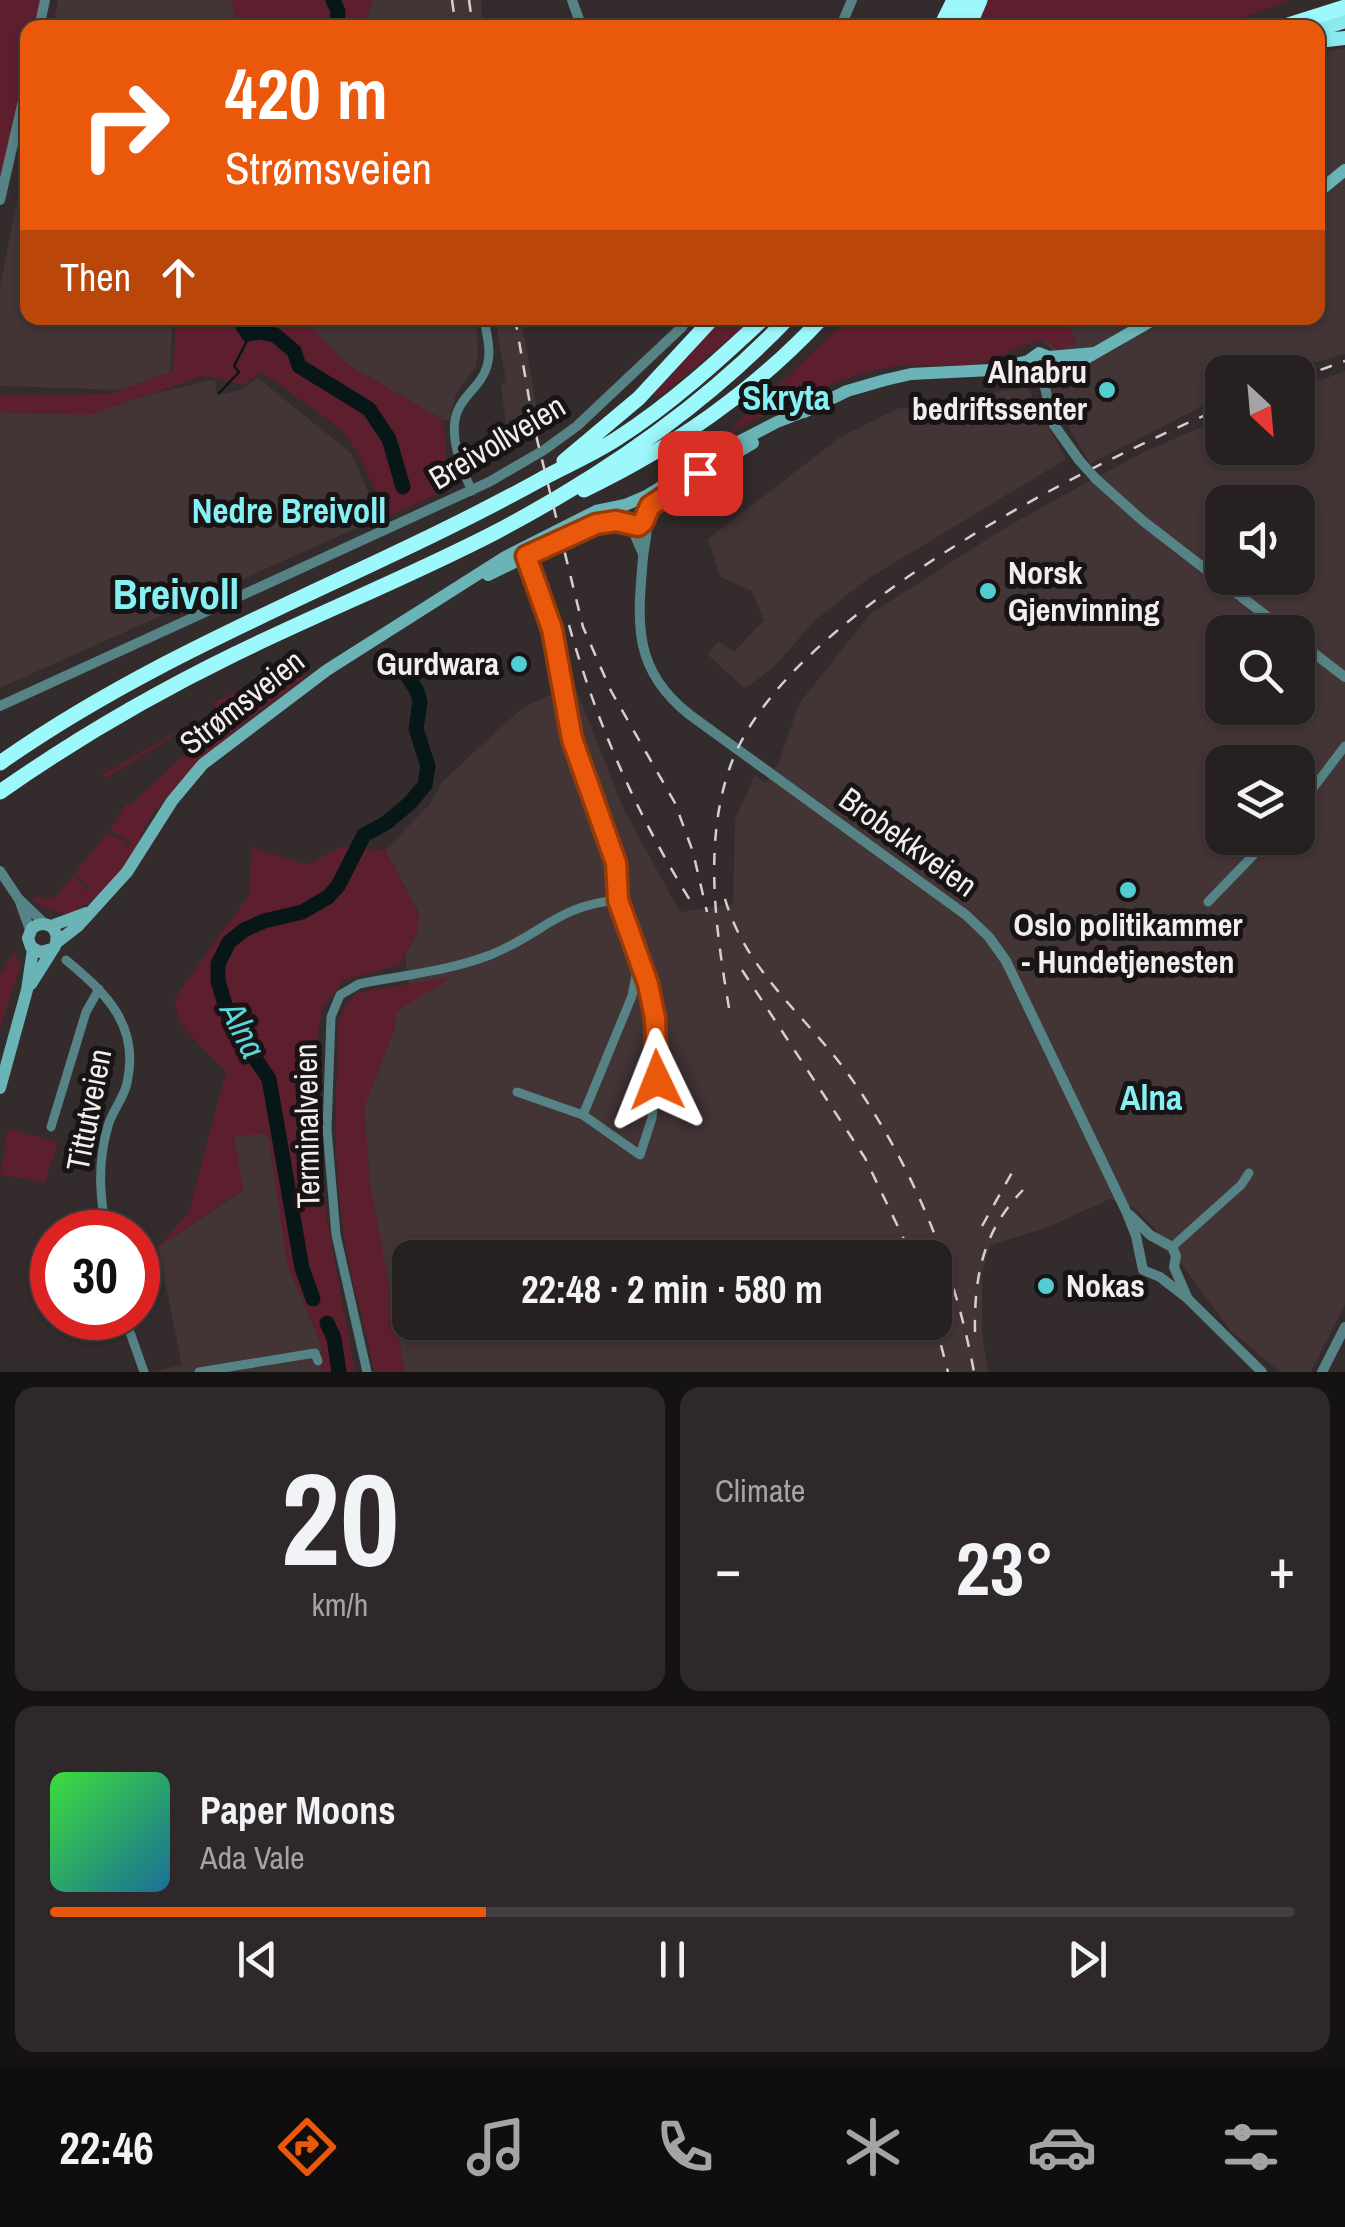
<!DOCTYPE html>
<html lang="en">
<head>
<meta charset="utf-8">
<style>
  :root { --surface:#262021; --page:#2e282a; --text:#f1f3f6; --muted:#a4a3a5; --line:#423e3f; --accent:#ea580c }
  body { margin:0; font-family:"Archivo Narrow",sans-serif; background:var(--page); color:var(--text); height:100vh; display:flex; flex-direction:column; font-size:38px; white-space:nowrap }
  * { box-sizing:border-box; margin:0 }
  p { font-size:32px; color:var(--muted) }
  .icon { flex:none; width:55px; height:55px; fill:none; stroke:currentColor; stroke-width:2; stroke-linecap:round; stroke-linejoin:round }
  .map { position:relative; height:1372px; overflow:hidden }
  .panel { display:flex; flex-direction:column; gap:15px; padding:15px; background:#151212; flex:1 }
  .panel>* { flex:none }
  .banner { position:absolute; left:20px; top:20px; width:1305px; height:305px; border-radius:20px; box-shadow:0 2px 8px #0004,0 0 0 2px var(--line); background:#ea580c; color:#fff; overflow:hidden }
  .needle { width:65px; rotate:154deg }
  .controls { position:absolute; left:1205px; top:355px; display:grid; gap:20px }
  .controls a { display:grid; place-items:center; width:110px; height:110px; border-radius:20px; background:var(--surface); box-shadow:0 2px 8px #0004,0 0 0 2px var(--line); font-size:50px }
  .speed { position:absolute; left:30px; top:1210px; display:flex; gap:20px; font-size:50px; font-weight:700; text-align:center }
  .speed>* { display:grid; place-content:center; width:130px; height:130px; border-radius:50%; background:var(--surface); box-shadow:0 2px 8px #0004,0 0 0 2px var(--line); line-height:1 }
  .speed .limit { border:15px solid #d22; background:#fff; color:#111 }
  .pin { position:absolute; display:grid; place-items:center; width:85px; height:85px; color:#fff; margin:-42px; border-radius:20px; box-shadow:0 5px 15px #0006 }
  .me { position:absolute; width:110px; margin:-55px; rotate:358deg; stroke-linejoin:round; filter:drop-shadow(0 0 8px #0008) }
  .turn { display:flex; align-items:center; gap:35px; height:210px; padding:0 40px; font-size:45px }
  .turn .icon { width:130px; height:130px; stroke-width:2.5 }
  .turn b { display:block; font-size:70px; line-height:85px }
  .then { display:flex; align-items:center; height:95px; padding:0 40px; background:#0003; gap:20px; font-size:38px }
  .big { font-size:75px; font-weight:700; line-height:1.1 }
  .panel .card { flex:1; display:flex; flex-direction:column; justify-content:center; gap:15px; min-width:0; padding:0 35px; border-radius:20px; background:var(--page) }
  .panel .dial { align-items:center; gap:0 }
  .dial b { font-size:130px; line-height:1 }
  .song { display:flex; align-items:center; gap:30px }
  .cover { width:120px; height:120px; border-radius:15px; background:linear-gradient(135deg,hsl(120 70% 55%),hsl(200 70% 35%)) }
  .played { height:10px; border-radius:5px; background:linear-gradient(90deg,var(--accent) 35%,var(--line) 35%) }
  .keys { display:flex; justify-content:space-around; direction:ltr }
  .heat { display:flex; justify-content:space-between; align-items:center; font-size:55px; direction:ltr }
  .panel .tiles { flex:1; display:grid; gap:15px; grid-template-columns:1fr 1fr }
  .card:last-child { grid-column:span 2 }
  .trip { position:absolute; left:392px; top:1240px; width:560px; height:100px; border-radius:20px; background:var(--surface); box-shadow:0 2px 8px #0004,0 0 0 2px var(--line); font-weight:700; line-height:100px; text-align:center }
  .menu { display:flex; height:160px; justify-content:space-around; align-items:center; background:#0f0d0d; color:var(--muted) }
  .menu .icon { width:70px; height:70px }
  .menu .on { color:var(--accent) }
  .menu b { font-size:45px; color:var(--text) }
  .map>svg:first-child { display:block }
  .built { fill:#433436; fill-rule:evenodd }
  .green { fill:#5d1f2e }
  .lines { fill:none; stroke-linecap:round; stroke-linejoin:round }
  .stream { stroke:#071718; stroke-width:2.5 }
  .river { stroke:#071718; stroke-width:15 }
  .minor { stroke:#568385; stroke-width:9 }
  .tertiary { stroke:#568385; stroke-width:10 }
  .secondary { stroke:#6ab4b7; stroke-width:12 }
  .trunk { stroke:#8ae9ec; stroke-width:14 }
  .motorway { stroke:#9df8fb; stroke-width:15 }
  .rail { stroke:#d5cfd0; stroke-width:2.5; stroke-dasharray:12 12; stroke-linecap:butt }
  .tertiary-bridge { stroke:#568385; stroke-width:10 }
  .route-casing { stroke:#983908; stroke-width:25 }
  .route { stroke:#ea580c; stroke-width:18 }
  .poi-dot { fill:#52ccd1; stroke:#181415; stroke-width:4 }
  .labels { text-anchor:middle; stroke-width:10; stroke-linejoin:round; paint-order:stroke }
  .poi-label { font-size:32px; font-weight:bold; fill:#f3edee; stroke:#181415; text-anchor:end }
  .street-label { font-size:32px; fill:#f3edee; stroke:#181415 }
  .neighbourhood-label { font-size:35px; font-weight:bold; fill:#85f1f5; stroke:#181415 }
  .water-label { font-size:35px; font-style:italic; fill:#58d8dc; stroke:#181415 }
  .district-label { font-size:42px; font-weight:bold; fill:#85f1f5; stroke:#181415 }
</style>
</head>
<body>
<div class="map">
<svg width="1345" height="1372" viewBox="0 0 1345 1372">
  <rect width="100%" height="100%" fill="#332b2c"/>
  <path class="built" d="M58,0H232L235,14L232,27L53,28Z
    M372,0H481L483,27L365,28Z
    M1345,48V354L1280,372H1222V396L1090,464L1050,394L1063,361L1036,334L1060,318H1318V53Z
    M27,151L28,318H172L170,372L121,390L0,386V286Z
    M302,318H476L478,355L475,368L456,394L450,420H443L345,363Z
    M495,318H521L539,421L508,442L501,384L506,381Z
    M1345,371V1304L1311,1372H1280L1230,1330L1154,1228L1134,1207L1110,1199L1046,1228L991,1245L982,1273V1332L988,1372H405L370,1185L364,1107L395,1027V1012L449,978L409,984L405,955L417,933L419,913L385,850L429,805L444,780L522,708L574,684L624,810L680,912L733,904L735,820L755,775L766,783L778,764L799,704L870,614L1005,528L1084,484L1144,452L1222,418V448H1298V389ZM1222,502H1298V578H1222ZM1222,632H1298V708H1222ZM1222,762H1298V838H1222ZM410,1258H935V1322H410Z
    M258,378L352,454L379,518L0,688V412L89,415L138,397L207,381H215L217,395L241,390Z
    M1027,387L1066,459L869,578L815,620L774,667L751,684L744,688L708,655L718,641L734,652L764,620L752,591L720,577L708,539L839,438L896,409Z
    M268,1133L288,1266L321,1344L322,1372H150L182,1365L158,1247L243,1190L234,1136Z"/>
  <path class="green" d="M0,0H46L39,27L28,28L27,74L0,185Z
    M232,0H372L365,27L232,28L235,14Z
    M984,0H1290L1237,20L1233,27L971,28Z
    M176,318H302L345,363L443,420L449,489L388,517L357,452L342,430L262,372L244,385L203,376L89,415L0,412V396L110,394L173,371Z
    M723,318H754L659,397L654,393Z
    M849,318H1073L1067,324L1077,341L1059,351L1046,340C1022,341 1004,358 980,363C947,369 912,362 879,369C827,381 777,410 728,432Z
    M303,670L305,678C243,723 198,757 150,818C143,827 142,836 137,846C125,870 93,908 65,914L40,906L42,903L36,904L33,900L38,896L46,900L57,895L74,875L87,891L90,886L86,885L75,873L107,833L124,841L126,848L132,844L110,830L126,804L129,806L184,755L264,698C269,680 288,678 303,670Z
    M245,687L249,690L221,713L219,708L105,779L102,775L216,709L213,703Z
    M343,846L385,850L419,913L417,933L399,965L344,980L323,1007L318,1034L325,1208L355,1372H322L321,1344L288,1266L268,1134L234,1136L243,1190L158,1247L189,1212L226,1072L181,1025L174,999L249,895L252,847L307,865Z
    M14,952L21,963L0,1029V975Z
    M452,977L396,1012L395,1027L364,1108L370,1185L405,1372H374C367,1332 354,1293 347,1252C336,1191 334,1131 337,1069C338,1040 333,1010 359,992Z
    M8,1129L58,1142L45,1182L0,1175Z"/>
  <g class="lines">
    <path class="stream" d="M219,393L239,372L234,366L250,335"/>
    <path class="river" d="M333,0L338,11L337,28
      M238,318L248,334L260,332L275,335L294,351L299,366L369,409L389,439L403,487
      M313,1299L302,1268L269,1079L230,1021L218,981V964L229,942L244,930L264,921L302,912L328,897L338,886L364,835L386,823L410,803L425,785L428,766L416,729L420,702L417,691L403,669
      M327,1323L334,1338L339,1372"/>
    <path class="minor" d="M472,491C461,468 446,430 460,406C468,392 483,382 487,366C492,350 486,333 484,318
      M1298,808L1345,746
      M1208,902L1270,838
      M66,960C107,994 140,1026 127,1083C124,1098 112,1111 108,1126C97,1164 100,1194 106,1232
      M517,1092L583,1115L640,1155L652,1118L657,1080L655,1018L648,984L618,900L617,863L572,739L552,629L526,555
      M583,1115L632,996L638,965
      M51,1127L86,1012L99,989
      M1172,1247L1241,1185L1249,1173
      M125,1318L144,1372
      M199,1372L315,1353L318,1361
      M367,1372L336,1235L327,1129L331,1017L340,995L359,984C402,975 449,971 490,955C541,935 558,905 618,900"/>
    <path class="tertiary" d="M572,0L582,28
      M39,28L45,0
      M840,28L852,0
      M0,200L28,79
      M1043,379L1054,425L1079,460
      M1096,479L1143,521L1287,632
      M645,519C649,533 644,544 643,558C637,625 633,670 690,715L966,915L989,937L1006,961L1126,1211L1136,1236L1143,1270L1160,1277L1187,1298L1262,1372
      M631,526L643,554
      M1298,641L1345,677
      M0,706L489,482L544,450L577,426L682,327L687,318
      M0,871L18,898L44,923
      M19,899L30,930
      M1130,1215L1150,1235L1172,1247L1176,1256L1174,1267L1187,1297
      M1322,1372L1345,1327"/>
    <path class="secondary" d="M1318,192L1345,170
      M994,371L1043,379L1053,369L1081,361L1156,318
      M804,412L847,391L885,380L911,374L991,370L1028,361L1039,353L1049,357L1095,353
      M646,512L682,485L753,443
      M624,521L637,526L645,519L646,512
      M488,575L596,523L624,521
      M51,926L86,913
      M56,943L78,926L127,872L172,801L203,764L327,670L505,557L596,511L625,505L646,496L713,455L777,422L808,410
      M31,984L55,946C61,929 47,918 32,928L28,938L31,947L40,952L52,949
      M0,1088L27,990L33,949"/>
    <path class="trunk" d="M1318,30L1345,21
      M1318,41L1345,38"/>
    <path class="motorway" d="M940,28L954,0
      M956,28L970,0
      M968,28L980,0
      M1279,28L1345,7
      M564,461L639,398L713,318
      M584,490C675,446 753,392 822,318
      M0,763C167,645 360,579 538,481C565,466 592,455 618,438C671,404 719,360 764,318
      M0,792C74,740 153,694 235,654C321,612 411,576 496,532C602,476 706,404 788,318"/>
    <path class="rail" d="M452,0L456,28
      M469,0L473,28
      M515,318L534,427L583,627L611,691L675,803L693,852L707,912
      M1298,378L1345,361
      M569,625C597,725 638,817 693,905
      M725,899C747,974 808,1017 851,1078C912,1165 955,1268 974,1372
      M742,970L865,1158L913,1258
      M729,1008C716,931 703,843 730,767C782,617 1081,468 1222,408
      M982,1226L1014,1169
      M935,1322L948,1372
      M975,1332C974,1276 983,1231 1023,1190"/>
    <path class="tertiary-bridge" d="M1079,460L1096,479"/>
  </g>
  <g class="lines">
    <g class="route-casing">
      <path id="route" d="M657,1080L655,1018L648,984L618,900L616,863L572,739L552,629L526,556L596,524L616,521L638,526L643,522L650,506L700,473"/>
    </g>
    <use href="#route" class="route"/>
  </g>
  <g class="poi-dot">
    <circle cx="1107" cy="390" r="10"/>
    <circle cx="988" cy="591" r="10"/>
    <circle cx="519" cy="664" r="10"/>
    <circle cx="1128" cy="890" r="10"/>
    <circle cx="1046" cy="1286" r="10"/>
  </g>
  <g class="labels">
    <g class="poi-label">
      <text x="1087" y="383">Alnabru<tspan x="1087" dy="37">bedriftssenter</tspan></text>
      <text x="1008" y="584" text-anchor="start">Norsk<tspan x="1008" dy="37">Gjenvinning</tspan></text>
      <text x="499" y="675">Gurdwara</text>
      <text x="1128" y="936" text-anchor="middle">Oslo politikammer<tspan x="1128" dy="37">- Hundetjenesten</tspan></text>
      <text x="1066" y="1297" text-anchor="start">Nokas</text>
    </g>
    <g class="street-label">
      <text transform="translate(497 442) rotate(-31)" y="11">Breivollveien</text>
      <text transform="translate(242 702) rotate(-38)" y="11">Strømsveien</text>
      <text transform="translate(908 842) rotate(36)" y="11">Brobekkveien</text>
      <text transform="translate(89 1110) rotate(-79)" y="11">Tittutveien</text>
      <text transform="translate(307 1126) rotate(-91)" y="11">Terminalveien</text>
    </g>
    <g class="neighbourhood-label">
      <text x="786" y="410">Skryta</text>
      <text x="289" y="523">Nedre Breivoll</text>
      <text x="1151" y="1110">Alna</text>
    </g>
    <g class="water-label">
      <text transform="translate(243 1030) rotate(63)" y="12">Alna</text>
    </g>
    <g class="district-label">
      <text x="176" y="609">Breivoll</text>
    </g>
  </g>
</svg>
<div class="controls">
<a><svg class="needle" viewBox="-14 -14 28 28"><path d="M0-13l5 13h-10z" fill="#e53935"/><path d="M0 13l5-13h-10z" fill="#a4a3a5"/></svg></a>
<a><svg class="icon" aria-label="sound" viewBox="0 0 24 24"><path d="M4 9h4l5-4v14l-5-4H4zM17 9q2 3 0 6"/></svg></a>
<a><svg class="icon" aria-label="search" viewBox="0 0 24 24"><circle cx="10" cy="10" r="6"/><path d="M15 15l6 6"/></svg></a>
<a><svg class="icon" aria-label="layers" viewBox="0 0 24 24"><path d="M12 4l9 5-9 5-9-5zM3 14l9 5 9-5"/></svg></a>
</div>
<div class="speed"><div class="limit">30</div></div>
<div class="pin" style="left:700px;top:473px;background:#d93025"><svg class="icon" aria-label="arrive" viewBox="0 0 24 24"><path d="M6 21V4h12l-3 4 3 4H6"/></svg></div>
<svg class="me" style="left:657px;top:1080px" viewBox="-20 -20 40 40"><path d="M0-17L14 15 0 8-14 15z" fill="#ea580c" stroke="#fff" stroke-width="4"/></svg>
<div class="trip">22:48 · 2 min · 580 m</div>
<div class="banner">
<div class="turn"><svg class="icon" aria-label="right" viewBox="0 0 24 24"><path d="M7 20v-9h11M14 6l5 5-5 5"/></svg><div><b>420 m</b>Strømsveien</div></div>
<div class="then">Then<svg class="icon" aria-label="ahead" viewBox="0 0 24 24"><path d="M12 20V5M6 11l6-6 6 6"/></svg></div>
</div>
</div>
<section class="panel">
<div class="tiles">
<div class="card dial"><b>20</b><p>km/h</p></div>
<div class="card"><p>Climate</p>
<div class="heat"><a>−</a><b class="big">23°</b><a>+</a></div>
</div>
<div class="card">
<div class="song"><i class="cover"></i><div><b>Paper Moons</b><p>Ada Vale</p></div></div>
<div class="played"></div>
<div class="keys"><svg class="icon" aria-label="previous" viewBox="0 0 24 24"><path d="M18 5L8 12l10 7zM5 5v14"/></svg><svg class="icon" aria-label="pause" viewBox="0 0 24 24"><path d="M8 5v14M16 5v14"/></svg><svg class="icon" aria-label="next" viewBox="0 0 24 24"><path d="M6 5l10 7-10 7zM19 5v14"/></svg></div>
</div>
</div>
</section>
<nav class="menu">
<b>22:46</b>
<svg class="icon on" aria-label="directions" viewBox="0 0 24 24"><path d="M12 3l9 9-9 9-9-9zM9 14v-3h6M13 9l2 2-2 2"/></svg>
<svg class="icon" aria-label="music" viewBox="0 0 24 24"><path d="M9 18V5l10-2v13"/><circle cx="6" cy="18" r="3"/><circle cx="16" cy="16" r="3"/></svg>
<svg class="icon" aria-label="phone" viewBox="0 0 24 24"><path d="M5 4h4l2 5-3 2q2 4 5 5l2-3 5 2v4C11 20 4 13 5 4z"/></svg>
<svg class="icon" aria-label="climate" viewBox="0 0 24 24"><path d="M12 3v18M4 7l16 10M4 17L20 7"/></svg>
<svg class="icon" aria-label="car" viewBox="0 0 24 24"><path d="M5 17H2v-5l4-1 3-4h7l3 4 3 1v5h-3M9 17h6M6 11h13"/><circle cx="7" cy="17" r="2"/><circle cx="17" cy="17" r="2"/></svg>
<svg class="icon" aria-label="filters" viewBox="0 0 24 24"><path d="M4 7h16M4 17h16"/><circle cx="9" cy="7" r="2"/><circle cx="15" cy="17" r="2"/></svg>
</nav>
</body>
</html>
